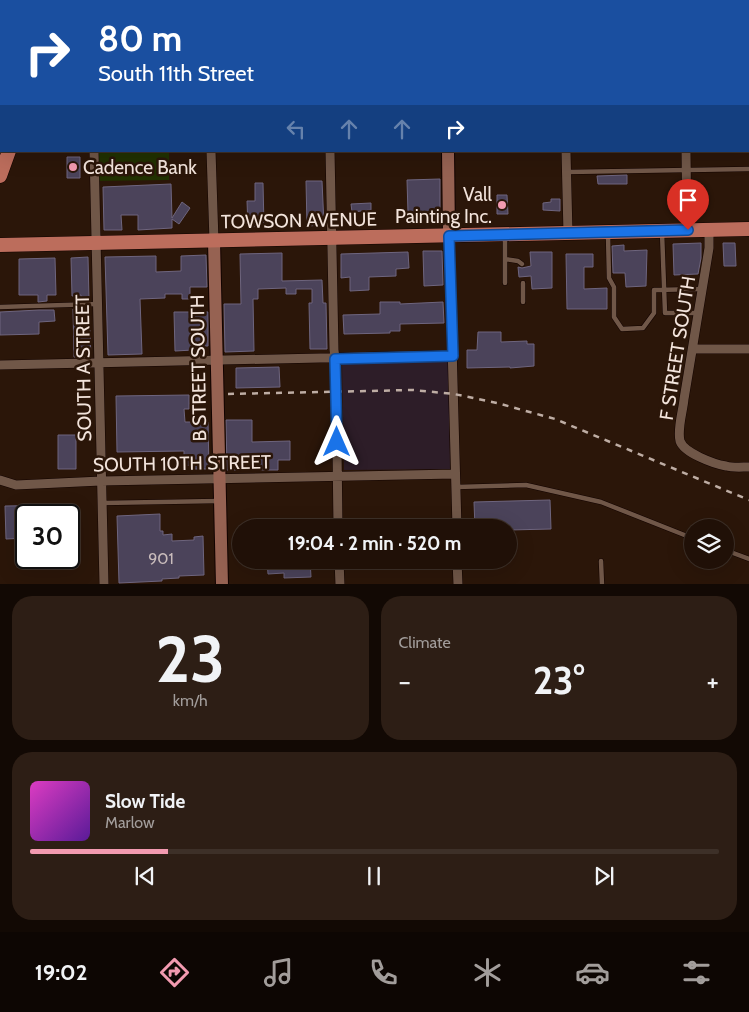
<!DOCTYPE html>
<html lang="en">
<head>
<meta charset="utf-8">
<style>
  :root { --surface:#201007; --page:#2d1e15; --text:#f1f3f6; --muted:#a29d9b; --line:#3d3028; --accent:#f29ab0 }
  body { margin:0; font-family:Cabin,sans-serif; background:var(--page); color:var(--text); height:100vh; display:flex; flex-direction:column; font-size:19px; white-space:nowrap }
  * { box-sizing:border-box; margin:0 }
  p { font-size:16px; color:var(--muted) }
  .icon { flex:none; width:28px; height:28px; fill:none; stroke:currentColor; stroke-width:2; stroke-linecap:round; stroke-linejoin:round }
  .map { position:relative; height:584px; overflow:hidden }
  .drawer { display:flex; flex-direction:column; gap:12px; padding:12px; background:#120904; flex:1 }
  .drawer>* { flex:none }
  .guide { position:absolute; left:0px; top:0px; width:750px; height:152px; box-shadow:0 5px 20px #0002,0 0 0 1px var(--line); background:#1a4fa0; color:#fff; overflow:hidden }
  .fabs { position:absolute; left:684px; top:519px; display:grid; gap:10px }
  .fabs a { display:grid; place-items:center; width:50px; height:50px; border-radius:50%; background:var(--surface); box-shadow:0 5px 20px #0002,0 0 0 1px var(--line); font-size:25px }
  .speed { position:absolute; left:15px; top:504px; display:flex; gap:10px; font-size:25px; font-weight:700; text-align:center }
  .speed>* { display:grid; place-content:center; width:65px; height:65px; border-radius:50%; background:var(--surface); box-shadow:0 5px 20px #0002,0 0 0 1px var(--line); line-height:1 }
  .speed .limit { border:2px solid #111; border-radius:8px; background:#fff; color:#111 }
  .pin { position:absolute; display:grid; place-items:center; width:42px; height:42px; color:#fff; margin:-51px -21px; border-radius:50% 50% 50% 0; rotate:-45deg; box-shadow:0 0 5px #0007 }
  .pin .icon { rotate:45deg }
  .me { position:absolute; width:55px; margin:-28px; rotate:0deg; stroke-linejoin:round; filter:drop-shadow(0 0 4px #0008) }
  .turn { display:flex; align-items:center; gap:18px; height:105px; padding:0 15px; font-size:22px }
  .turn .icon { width:65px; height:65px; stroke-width:2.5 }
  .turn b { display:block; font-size:35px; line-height:42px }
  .lanes { display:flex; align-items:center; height:48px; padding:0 15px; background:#0003; justify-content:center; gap:25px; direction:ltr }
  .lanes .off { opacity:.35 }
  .big { font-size:38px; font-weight:700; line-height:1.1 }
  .drawer .widget { flex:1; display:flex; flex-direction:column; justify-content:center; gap:8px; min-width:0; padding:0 18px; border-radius:20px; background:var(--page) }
  .drawer .dial { align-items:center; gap:0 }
  .dial b { font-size:65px; line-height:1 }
  .song { display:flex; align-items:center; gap:15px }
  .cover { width:60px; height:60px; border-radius:8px; background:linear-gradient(135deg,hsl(310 70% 55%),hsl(270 70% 35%)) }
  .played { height:5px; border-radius:2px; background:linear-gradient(90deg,var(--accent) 20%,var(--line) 20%) }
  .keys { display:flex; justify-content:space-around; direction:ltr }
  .heat { display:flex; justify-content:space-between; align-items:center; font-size:28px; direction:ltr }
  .drawer .tiles { flex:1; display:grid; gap:12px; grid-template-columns:1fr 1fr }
  .widget:last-child { grid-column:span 2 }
  .trip { position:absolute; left:232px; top:519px; width:285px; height:50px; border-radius:25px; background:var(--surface); box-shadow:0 5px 20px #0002,0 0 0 1px var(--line); font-weight:700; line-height:50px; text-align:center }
  .tabs { display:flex; height:80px; justify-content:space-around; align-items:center; background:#0d0603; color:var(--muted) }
  .tabs .icon { width:35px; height:35px }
  .tabs .active { color:var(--accent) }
  .tabs b { font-size:22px; color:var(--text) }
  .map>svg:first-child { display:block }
  .industrial { fill:#2d1d28 }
  .green { fill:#213101 }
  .building { fill:#4b435a; stroke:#6e657e }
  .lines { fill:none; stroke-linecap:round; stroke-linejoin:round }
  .lane-casing { stroke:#120300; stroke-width:5.5 }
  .street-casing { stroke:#120300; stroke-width:10 }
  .secondary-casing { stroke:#120300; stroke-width:14 }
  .primary-casing { stroke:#120300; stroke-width:15 }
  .lane { stroke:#705748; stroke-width:4.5 }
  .street { stroke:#705748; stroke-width:9 }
  .secondary { stroke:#966252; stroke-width:12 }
  .primary { stroke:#bc6d5c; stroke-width:14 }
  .rail { stroke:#beada4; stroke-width:2.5; stroke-dasharray:6 6; stroke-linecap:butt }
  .route-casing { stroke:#114b97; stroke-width:12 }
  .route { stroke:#1a73e8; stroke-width:9 }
  .poi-dot { fill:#f29ab0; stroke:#2b1609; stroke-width:2 }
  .labels { text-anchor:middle; stroke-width:5; stroke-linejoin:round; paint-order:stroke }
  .number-label { font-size:16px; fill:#c9bcbc }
  .poi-label { font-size:19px; fill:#f3e4dc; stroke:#2b1609; text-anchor:start }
  .street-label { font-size:19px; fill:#f3e4dc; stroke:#2b1609 }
</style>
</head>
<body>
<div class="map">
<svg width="749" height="585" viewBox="0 0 749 585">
  <rect width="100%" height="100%" fill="#2b1609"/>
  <path class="industrial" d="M448,361L450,469L344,470L342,362Z"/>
  <path class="green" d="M94,151H169V180L94,181Z"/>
  <path class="building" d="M67,157H80V178H67Z
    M627,175V184H598L597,176Z
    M440,179V210L435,213H408L407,180Z
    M306,181H322L324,225L307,226Z
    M255,183H263L264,226L248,227L247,201H255Z
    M171,184L172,218L182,202L190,208L179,224L172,219V228L138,230V215H121L122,230H104L103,187Z
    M497,195H507L508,214H497Z
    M551,199H560V211L543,210V203L551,202Z
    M371,203V210L352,212L351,204Z
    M701,243V258L698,274L674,275L673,244Z
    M723,243H735L736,266H724Z
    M624,245V251L647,250L646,286L626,287L625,273H613L612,246Z
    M423,251H442L443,285L424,286Z
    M408,252L409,268L396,269V276L369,277V290L350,291V277L341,278V254Z
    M530,252H552V288L532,289L531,276L519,277L518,267L522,268L531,266Z
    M282,253V281L322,280L323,303H326L327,349H310L309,303H312V289H296V294H286V288L258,289V299H253L254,351L225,352L224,304H241L240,254Z
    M566,254H593V267H584V289L607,288V309H567Z
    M206,255L207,287H190V299H182V294H165V298L140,299L142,354L108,355L105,257L156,256V272L181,271V256Z
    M88,257L89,300H81V295L72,296L71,258Z
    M55,258L56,295H47V301L38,302V295H19V259Z
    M380,302H400V304L443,302L444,323L400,324V331H390V333L344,334L343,315L380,314Z
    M89,308L91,357H74L73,309Z
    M39,310H54L55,321L39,322V334L0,335V312Z
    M174,312H208V346H193V350L175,351Z
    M478,332H501V342L527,341V344H534V366L510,368V367L467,368V350H477Z
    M279,367L280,387L236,388V368Z
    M189,395V409H184L185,422H208L209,469H191V465L184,466V451L117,452L116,396Z
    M226,420H252V442L290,441V460H278V470H227Z
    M58,435H76V469H58Z
    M550,500L551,529L509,530V528H475L474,502Z
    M66,505V515H26V538L6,539L5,506Z
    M160,514V531H163V535L172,534V541L194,540V537L203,536L204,575L179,576V578L162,579V581L119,583L117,516Z
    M267,560H310L311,577L284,578V573L268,574Z"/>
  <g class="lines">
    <g class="lane-casing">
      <path id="lane" d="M44,0L46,1
        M567,172L749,169
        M662,232L665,313H698
        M608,234L609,278L614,287V317L622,329L643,328L654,313V290L702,289
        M505,236V259L518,261L522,264
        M505,259V283
        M523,283V302
        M0,307L97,304
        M456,487L526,485L601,502L692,538
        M102,503L218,501
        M725,550L749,559
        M601,561L602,585"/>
    </g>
    <g class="street-casing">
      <path id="street" d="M89,0V1
        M207,0V1
        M562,0V1
        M682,0V1
        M273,1L339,0
        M94,151L104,585
        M211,151L214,241
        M330,151L334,350L336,366L338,528
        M566,151L568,234
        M686,151L687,230
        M709,230V248C701,298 692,349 684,399C683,411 677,429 680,441C684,453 714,464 726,466C733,468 742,467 749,467
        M449,236L457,528
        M693,349H749
        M0,365L453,355
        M0,480L16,485L101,481L455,474
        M339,560L340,585
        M457,560L458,585"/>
    </g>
    <g class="secondary-casing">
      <path id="secondary" d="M444,0V1
        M448,151L449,236
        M214,241L222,585"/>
    </g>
    <g class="primary-casing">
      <path id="primary" d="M64,1V0
        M0,44L1,43
        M0,176L9,151
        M0,245L749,229"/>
    </g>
    <use href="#lane" class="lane"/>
    <use href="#street" class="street"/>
    <use href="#secondary" class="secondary"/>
    <use href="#primary" class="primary"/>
    <path class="rail" d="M228,394L413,390L454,394L497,403L555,419L749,500"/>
  </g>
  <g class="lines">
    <g class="route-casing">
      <path id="route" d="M337,442L335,359L453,356L449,236L688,230"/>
    </g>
    <use href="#route" class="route"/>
  </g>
  <g class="poi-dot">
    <circle cx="73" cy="167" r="5"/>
    <circle cx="502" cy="205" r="5"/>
  </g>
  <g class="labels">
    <g class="number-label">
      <text x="161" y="564">901</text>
    </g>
    <g class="poi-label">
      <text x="83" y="174">Cadence Bank</text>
      <text x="492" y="201" text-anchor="end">Vall<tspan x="492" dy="22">Painting Inc.</tspan></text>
    </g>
    <g class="street-label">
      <text transform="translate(299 220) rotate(-1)" y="7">TOWSON AVENUE</text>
      <text transform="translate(677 348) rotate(-81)" y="7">F STREET SOUTH</text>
      <text transform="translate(83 368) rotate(-91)" y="7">SOUTH A STREET</text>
      <text transform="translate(198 368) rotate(-91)" y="7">B STREET SOUTH</text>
      <text transform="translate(182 463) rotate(-1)" y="7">SOUTH 10TH STREET</text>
    </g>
  </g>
</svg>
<div class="fabs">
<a><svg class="icon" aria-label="layers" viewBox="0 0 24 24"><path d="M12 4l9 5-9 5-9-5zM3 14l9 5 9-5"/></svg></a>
</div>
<div class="speed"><div class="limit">30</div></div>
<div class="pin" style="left:688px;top:230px;background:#d93025"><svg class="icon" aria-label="arrive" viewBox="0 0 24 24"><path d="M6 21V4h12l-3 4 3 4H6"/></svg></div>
<svg class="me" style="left:337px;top:442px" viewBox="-20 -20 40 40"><path d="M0-17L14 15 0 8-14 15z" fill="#1a73e8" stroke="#fff" stroke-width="4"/></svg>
<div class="trip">19:04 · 2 min · 520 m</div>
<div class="guide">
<div class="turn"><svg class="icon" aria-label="right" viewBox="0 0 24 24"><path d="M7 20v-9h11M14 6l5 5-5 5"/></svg><div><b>80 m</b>South 11th Street</div></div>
<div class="lanes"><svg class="icon off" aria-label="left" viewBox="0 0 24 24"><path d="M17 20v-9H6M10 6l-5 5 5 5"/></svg><svg class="icon off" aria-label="ahead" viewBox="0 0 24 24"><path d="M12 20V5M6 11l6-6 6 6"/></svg><svg class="icon off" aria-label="ahead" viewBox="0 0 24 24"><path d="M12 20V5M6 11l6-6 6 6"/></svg><svg class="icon" aria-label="right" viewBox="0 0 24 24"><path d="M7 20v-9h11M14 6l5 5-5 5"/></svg></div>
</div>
</div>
<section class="drawer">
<div class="tiles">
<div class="widget dial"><b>23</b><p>km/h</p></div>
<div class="widget"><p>Climate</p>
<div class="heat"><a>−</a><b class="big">23°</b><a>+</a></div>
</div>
<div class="widget">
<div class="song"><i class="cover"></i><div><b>Slow Tide</b><p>Marlow</p></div></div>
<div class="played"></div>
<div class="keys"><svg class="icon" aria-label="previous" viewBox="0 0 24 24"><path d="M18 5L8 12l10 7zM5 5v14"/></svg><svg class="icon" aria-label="pause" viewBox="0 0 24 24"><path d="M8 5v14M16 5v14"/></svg><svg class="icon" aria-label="next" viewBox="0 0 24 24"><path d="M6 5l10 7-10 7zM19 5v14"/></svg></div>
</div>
</div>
</section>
<nav class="tabs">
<b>19:02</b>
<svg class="icon active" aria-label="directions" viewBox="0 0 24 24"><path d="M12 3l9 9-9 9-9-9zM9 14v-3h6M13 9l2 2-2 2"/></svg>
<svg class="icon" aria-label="music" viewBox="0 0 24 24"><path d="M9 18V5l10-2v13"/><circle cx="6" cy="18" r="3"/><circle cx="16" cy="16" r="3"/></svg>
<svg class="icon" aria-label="phone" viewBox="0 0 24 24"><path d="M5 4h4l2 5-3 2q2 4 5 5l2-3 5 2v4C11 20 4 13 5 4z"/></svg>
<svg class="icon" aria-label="climate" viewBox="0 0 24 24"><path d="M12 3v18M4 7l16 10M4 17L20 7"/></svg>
<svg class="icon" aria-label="car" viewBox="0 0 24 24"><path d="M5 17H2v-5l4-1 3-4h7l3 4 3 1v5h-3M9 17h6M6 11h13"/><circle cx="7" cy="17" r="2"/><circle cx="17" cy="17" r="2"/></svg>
<svg class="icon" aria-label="filters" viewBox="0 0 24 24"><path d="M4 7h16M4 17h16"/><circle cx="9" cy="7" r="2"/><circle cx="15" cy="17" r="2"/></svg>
</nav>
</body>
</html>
